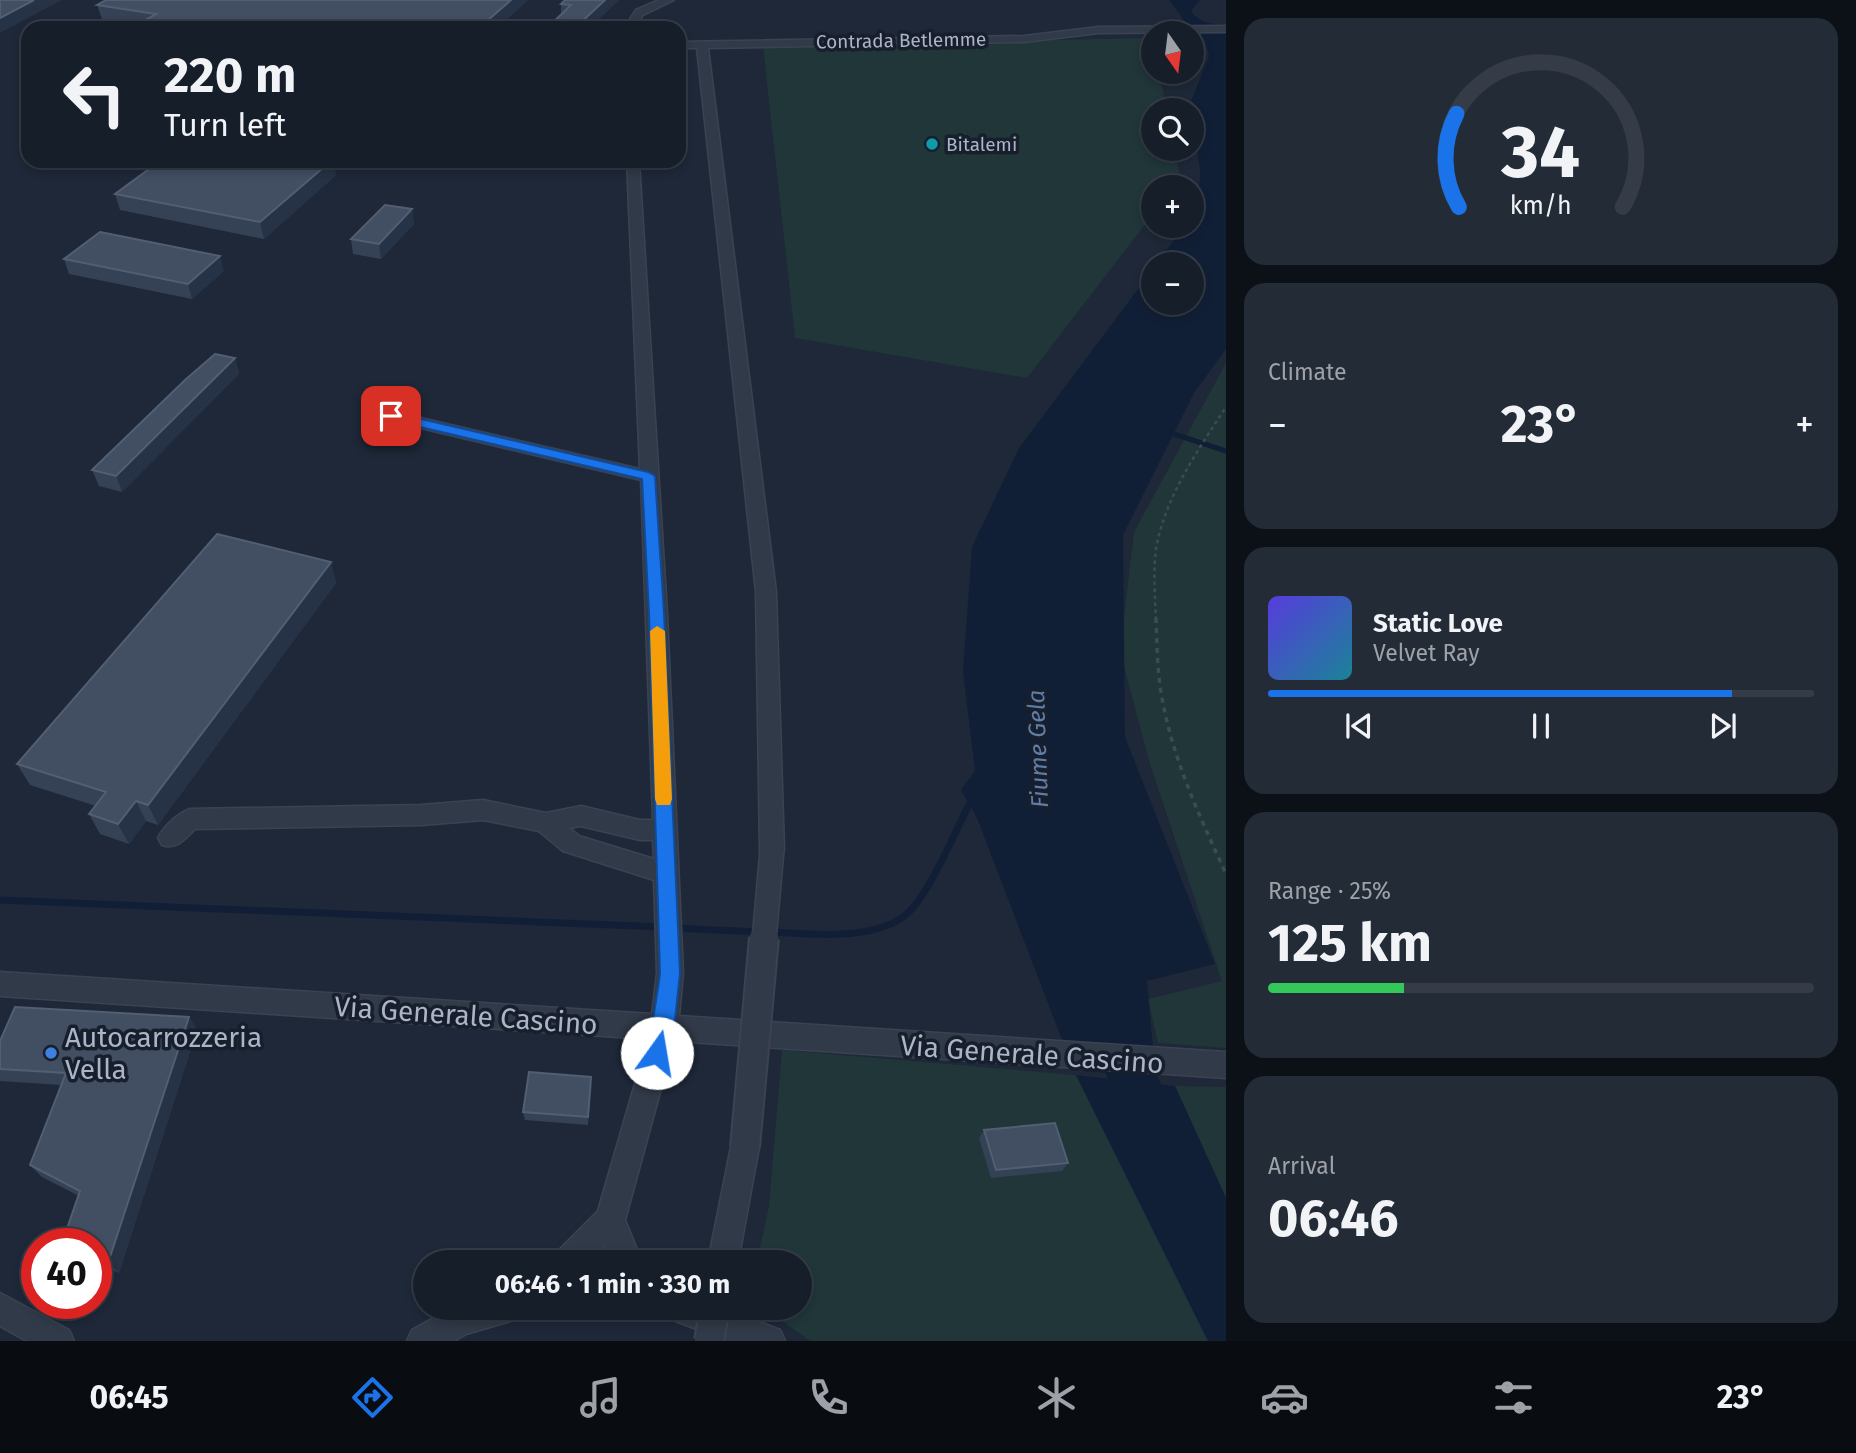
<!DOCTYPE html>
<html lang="en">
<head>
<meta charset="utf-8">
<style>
  :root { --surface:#161e2a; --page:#232b36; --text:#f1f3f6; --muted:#9ea2a8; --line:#353c47; --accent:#1a73e8 }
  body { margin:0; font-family:"Fira Sans",sans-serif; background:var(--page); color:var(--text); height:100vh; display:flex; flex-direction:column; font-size:26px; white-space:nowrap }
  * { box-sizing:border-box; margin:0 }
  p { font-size:23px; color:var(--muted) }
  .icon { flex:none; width:38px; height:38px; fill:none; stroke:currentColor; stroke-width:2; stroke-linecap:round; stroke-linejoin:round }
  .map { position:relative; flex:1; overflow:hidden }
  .drawer { display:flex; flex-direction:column; gap:18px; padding:18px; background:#0c1017; width:630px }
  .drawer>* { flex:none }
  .guide { position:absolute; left:21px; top:21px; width:665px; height:147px; border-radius:21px; box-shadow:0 4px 10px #0003,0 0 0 2px var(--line); background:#161e2a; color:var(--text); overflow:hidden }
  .needle { width:46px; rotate:166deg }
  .buttons { position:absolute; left:1141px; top:21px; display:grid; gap:14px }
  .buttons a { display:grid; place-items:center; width:63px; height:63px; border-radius:50%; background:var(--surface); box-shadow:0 4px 10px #0003,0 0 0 2px var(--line); font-size:35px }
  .speed { position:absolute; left:21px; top:1228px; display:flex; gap:14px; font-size:35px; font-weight:700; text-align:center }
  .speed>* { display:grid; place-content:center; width:91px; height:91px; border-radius:50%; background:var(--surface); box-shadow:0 4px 10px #0003,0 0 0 2px var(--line); line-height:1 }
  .speed .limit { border:10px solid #d22; background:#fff; color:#111 }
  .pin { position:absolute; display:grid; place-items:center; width:60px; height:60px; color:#fff; margin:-30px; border-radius:14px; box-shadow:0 4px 10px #0006 }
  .me { position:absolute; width:77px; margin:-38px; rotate:13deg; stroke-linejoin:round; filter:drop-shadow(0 0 5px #0008) }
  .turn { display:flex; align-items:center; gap:24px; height:147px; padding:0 28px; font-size:32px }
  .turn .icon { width:91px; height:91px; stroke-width:2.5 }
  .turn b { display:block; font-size:49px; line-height:60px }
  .big { font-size:52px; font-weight:700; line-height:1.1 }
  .drawer .tile { flex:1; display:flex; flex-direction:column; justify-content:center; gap:10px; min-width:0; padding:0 24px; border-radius:21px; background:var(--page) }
  .drawer .dial { align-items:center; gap:0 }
  .dial svg { height:182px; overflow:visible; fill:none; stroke:var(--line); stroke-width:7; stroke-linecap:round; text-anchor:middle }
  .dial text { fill:var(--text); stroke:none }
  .song { display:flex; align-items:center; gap:21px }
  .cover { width:84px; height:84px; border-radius:10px; background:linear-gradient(135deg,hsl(250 70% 55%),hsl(190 70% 35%)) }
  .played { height:7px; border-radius:4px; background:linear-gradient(90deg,var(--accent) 85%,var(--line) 85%) }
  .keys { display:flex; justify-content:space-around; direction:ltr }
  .heat { display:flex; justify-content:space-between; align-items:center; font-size:38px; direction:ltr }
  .charge { height:10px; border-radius:5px; background:linear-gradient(90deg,#34c759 25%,var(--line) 0) }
  .trip { position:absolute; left:413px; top:1250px; width:399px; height:70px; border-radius:35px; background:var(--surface); box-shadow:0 4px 10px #0003,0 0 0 2px var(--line); font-weight:700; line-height:70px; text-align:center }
  .menu { display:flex; height:112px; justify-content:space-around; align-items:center; background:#090c11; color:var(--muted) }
  .menu .icon { width:49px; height:49px }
  .menu .active { color:var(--accent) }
  .menu b { font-size:32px; color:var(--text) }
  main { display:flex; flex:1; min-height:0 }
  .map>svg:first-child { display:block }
  .green { fill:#203639 }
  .water { fill:#111f36 }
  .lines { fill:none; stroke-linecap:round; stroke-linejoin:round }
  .stream-far1 { stroke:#111f36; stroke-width:5 }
  .stream { stroke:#111f36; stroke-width:7 }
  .river { fill:#111f36; fill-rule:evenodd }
  .minor-casing { stroke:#3b4352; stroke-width:3 }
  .path-far1 { stroke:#384f52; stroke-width:2.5; stroke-dasharray:3.5 3.5; stroke-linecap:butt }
  .path { stroke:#384f52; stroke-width:3.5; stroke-dasharray:5 5; stroke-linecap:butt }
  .minor { fill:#313a49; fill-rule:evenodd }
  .minor-bridge-far1-casing { stroke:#3b4352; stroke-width:26; stroke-linecap:butt }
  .minor-bridge-casing { stroke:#3b4352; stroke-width:32; stroke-linecap:butt }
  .minor-bridge-far1 { stroke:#313a49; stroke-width:23 }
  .minor-bridge { stroke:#313a49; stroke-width:28 }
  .wall { fill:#354255 }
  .shaded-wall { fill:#263245 }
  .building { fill:#424e62; stroke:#525e71; stroke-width:2 }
  .route { fill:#1a73e8; stroke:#114b97; stroke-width:2 }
  .slow { fill:#f59e0b }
  .culture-dot { fill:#0f9aa8; stroke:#171f2d; stroke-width:2.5 }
  .shop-dot { fill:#3f7fe0; stroke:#171f2d; stroke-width:2.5 }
  .labels { text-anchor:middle; stroke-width:7; stroke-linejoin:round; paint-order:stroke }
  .far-street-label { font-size:19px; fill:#abb5c6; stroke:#171f2d }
  .far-poi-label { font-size:19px; fill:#abb5c6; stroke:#171f2d; text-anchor:start }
  .water-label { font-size:24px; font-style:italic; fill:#607da9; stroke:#171f2d }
  .near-street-label { font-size:28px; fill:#abb5c6; stroke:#171f2d }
  .near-poi-label { font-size:28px; fill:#abb5c6; stroke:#171f2d; text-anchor:start }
</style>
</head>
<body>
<main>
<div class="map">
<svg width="1226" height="1341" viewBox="0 0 1226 1341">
  <rect width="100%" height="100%" fill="#1e2838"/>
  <path class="green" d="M1152,38L1153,72H1159L1167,110H1153V149H1174L1181,179L1174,187H1153V214L1027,378L795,338L763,46Z
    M1226,363V1048L1158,1043L1148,999L1222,981L1149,761L1120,651L1134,532Z
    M782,1050L1076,1075L1208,1341H810L763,1307H800V1262H757L769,1206Z
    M1175,1086L1226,1087V1198Z"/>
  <path class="water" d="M1169,0H1200L1191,11C1199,23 1212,24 1226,25V349L1194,393L1123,535L1125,737L1215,964L1147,981L1153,1047L1064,1045L977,818L961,790L975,771L963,671L972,547L1019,448L1153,269V303H1192V264H1156L1185,226H1192C1192,207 1201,190 1200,171C1198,150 1192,131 1192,110L1188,109L1209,56L1205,40L1186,23Z
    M1076,1075L1175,1086L1226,1198V1341H1208Z"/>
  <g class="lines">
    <path class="stream-far1" d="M1174,434L1226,451"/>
    <path class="stream" d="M0,900L662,927
      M673,928L760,932
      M771,932C810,934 870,941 903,917C928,899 954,833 969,805"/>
    <path class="river" d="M1109,1002L1126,1009L1182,1129L1174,1147L1156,1155L1138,1147L1084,1025L1092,1009Z"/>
    <g class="minor-casing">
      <path id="minor" d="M659,0H674L643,15L634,28H624L636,10Z
        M1226,26V32L1099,33L1024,42L708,48L776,592L784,850L780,857L772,860L764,857L760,850L756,592L697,48H679V42L1024,36L1099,27Z
        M627,161H639L667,613L683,973L679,1016L1226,1052V1078L674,1041L625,1220L642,1262H612L605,1246L590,1262H554L558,1251L598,1211L648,1039L0,996V972L652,1014L657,973L654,880L563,851L539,831L483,820L421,825L195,829C185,839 177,850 162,845L158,838C164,826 177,814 190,809L421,805L483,800L546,813L581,806L640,820H653L641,480L391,421L383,416L391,411L640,469ZM581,826L640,840H653L654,859L579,836L569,828Z
        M745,1133L755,1137L759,1147L738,1262H708L731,1147L735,1137Z
        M0,1293L69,1330L74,1341H27L0,1326Z
        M453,1307H526L521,1318L466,1334L454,1341H407L412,1330Z
        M663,1307H721L780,1330L785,1341H727L668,1318Z"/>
    </g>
    <path class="path-far1" d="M1156,620C1155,596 1153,572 1156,549C1165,497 1198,450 1226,407"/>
    <path class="path" d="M1156,618C1157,645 1157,671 1162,698C1173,760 1200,817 1226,874"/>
    <use href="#minor" class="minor"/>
    <g class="minor-bridge-far1-casing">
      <path id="minor-bridge-far1" d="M764,940L772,850"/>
    </g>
    <g class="minor-bridge-casing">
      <path id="minor-bridge" d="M745,1147L764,938
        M709,1341L715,1307"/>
    </g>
    <use href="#minor-bridge-far1" class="minor-bridge-far1"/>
    <use href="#minor-bridge" class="minor-bridge"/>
  </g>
  <path class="wall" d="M619,0L589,28H548V27L561,14V4Z
    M97,5L497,28H142L141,25L102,19Z
    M336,175L264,239L120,210L115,194Z
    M412,209L414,224L381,259L353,254L351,239Z
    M64,259L224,271L192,299L69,274Z
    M235,358L239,374L122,492L99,486L92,470Z
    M331,562L336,583L158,825L146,821L129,844L100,834L89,814L96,806L30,785L17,764Z
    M189,1017L197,1030L119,1273L96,1263V1244L79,1196L42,1177L30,1165L61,1085L0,1081V1041Z
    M591,1077L588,1125L525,1120L523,1112Z
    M984,1130L1068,1163L1062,1171L991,1178L979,1138Z"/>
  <path class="shaded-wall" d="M34,0H62L0,33V18Z
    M511,0H529L497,28H479Z
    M605,0H619L589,28H575Z
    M331,161H334L336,175L264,239L260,222Z
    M412,209L414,224L381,259L379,244Z
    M220,256L224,271L192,299L188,284Z
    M235,358L239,374L122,492L116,476Z
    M331,562L336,583L158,825L148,805Z
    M136,801L146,821L129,844L118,824Z
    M189,1017L197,1030L119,1273L108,1263Z
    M591,1077L592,1086L588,1125V1117Z"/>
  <path class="building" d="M0,0H34L0,18Z
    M106,0H511L479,28H173L140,23L156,14L97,5Z
    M565,0H605L575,28L548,27L571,5L561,4Z
    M160,161H331L260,222L115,194Z
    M385,205L412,209L379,244L351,239Z
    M100,232L220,256L188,284L64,259Z
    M215,354L235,358L116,476L92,470L185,380Z
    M217,534L331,562L148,805L136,801L118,824L89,814L106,792L17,764Z
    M15,1007L189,1017L108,1263L96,1258V1244H64L62,1243L80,1191L30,1165L66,1073L0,1069V1041Z
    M529,1072L591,1077L588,1117L523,1112Z
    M1055,1123L1068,1163L996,1170L984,1130Z"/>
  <path class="route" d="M391,412L648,472L655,476L664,613L680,973L674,1029L664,1060L657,1063L650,1060C646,1051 659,988 660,973L649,613L642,479L386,419L385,416Z"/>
  <path class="slow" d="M657,626L665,631L672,799L670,805H657L655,799L650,631Z"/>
  <circle class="culture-dot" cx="932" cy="144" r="7"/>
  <circle class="shop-dot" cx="51" cy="1053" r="7"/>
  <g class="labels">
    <g class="far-street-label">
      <text transform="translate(901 40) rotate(-1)" y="7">Contrada Betlemme</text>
    </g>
    <g class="far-poi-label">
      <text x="946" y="151">Bitalemi</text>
    </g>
    <g class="water-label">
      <text transform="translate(1038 749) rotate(-92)" y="8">Fiume Gela</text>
    </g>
    <g class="near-street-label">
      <text transform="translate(466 1015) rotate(4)" y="10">Via Generale Cascino</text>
      <text transform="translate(1032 1054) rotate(4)" y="10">Via Generale Cascino</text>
    </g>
    <g class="near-poi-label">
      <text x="65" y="1047">Autocarrozzeria<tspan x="65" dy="32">Vella</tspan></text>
    </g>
  </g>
</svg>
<div class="buttons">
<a><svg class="needle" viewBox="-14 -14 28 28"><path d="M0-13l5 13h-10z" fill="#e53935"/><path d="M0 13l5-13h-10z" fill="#9ea2a8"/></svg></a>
<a><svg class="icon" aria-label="search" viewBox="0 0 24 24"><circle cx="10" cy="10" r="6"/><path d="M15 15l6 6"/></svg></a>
<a>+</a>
<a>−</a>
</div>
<div class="speed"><div class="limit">40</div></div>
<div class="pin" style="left:391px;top:416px;background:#d93025"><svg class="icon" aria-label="arrive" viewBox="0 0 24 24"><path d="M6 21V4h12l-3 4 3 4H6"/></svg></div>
<svg class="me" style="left:657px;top:1053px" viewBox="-20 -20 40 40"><circle r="19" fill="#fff"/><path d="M0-13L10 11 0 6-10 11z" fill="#1a73e8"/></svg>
<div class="trip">06:46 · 1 min · 330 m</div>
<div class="guide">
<div class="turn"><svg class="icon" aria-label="left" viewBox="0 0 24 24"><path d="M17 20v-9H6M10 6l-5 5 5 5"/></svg><div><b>220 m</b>Turn left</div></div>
</div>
</div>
<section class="drawer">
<div class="tile dial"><svg viewBox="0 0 100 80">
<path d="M14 69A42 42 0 1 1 86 69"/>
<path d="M14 69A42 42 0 0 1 13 28" stroke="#1a73e8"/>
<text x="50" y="56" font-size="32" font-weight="700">34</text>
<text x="50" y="72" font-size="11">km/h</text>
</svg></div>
<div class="tile"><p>Climate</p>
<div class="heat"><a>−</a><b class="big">23°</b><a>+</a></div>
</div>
<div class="tile">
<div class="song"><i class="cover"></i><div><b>Static Love</b><p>Velvet Ray</p></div></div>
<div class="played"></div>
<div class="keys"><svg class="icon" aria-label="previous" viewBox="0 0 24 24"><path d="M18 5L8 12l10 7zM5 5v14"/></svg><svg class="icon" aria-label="pause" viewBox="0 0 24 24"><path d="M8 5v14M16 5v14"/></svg><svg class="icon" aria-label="next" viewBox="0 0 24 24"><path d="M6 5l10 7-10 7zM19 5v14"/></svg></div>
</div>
<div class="tile"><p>Range · 25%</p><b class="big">125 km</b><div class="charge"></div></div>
<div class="tile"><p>Arrival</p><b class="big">06:46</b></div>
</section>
</main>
<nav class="menu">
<b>06:45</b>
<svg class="icon active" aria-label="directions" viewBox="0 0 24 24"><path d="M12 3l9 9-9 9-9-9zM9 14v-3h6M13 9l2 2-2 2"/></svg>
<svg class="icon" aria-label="music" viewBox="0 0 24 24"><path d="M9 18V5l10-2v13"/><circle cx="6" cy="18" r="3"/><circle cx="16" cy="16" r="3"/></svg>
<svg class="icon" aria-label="phone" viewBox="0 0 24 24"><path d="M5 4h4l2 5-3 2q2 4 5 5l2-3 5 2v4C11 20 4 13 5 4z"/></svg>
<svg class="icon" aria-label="climate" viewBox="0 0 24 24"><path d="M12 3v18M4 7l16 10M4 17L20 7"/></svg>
<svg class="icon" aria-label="car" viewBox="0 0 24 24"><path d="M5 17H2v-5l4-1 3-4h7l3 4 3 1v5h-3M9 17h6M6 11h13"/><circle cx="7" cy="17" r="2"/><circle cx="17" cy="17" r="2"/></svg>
<svg class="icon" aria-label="filters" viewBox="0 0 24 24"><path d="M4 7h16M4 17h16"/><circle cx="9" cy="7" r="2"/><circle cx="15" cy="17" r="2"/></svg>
<b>23°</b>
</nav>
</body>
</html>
